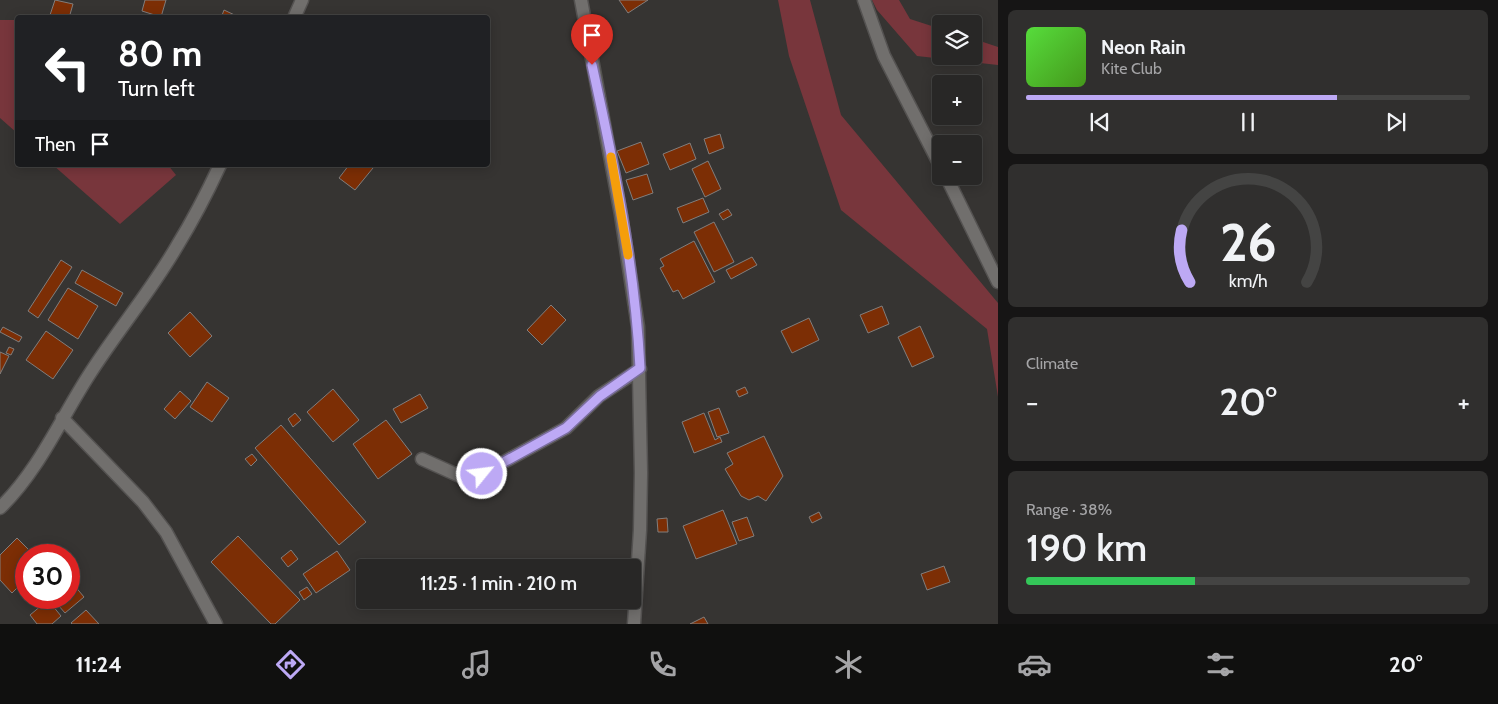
<!DOCTYPE html>
<html lang="en">
<head>
<meta charset="utf-8">
<style>
  :root { --surface:#282726; --page:#302f2e; --text:#f1f3f6; --muted:#a5a5a7; --line:#444443; --accent:#bda9f5 }
  body { margin:0; font-family:Cabin,sans-serif; background:var(--page); color:var(--text); height:100vh; display:flex; flex-direction:column; font-size:19px; white-space:nowrap }
  * { box-sizing:border-box; margin:0 }
  p { font-size:16px; color:var(--muted) }
  .icon { flex:none; width:28px; height:28px; fill:none; stroke:currentColor; stroke-width:2; stroke-linecap:round; stroke-linejoin:round }
  .map { position:relative; flex:1; overflow:hidden }
  .details { display:flex; flex-direction:column; gap:10px; padding:10px; background:#161515; width:500px }
  .details>* { flex:none }
  .hud { position:absolute; left:15px; top:15px; width:475px; height:152px; border-radius:5px; box-shadow:0 2px 12px #0003,0 0 0 1px var(--line); background:#202124; color:#fff; overflow:hidden }
  .controls { position:absolute; left:932px; top:15px; display:grid; gap:10px }
  .controls a { display:grid; place-items:center; width:50px; height:50px; border-radius:5px; background:var(--surface); box-shadow:0 2px 12px #0003,0 0 0 1px var(--line); font-size:25px }
  .speed { position:absolute; left:15px; top:544px; display:flex; gap:10px; font-size:25px; font-weight:700; text-align:center }
  .speed>* { display:grid; place-content:center; width:65px; height:65px; border-radius:50%; background:var(--surface); box-shadow:0 2px 12px #0003,0 0 0 1px var(--line); line-height:1 }
  .speed .limit { border:8px solid #d22; background:#fff; color:#111 }
  .pin { position:absolute; display:grid; place-items:center; width:42px; height:42px; color:#fff; margin:-51px -21px; border-radius:50% 50% 50% 0; rotate:-45deg; box-shadow:0 0 5px #0007 }
  .pin .icon { rotate:45deg }
  .me { position:absolute; width:55px; margin:-28px; rotate:61deg; stroke-linejoin:round; filter:drop-shadow(0 0 4px #0008) }
  .turn { display:flex; align-items:center; gap:18px; height:105px; padding:0 20px; font-size:22px }
  .turn .icon { width:65px; height:65px; stroke-width:2.5 }
  .turn b { display:block; font-size:35px; line-height:42px }
  .then { display:flex; align-items:center; height:48px; padding:0 20px; background:#0003; gap:10px; font-size:19px }
  .big { font-size:38px; font-weight:600; line-height:1.1 }
  .details .card { flex:1; display:flex; flex-direction:column; justify-content:center; gap:8px; min-width:0; padding:0 18px; border-radius:8px; background:var(--page) }
  .details .dial { align-items:center; gap:0 }
  .dial svg { height:130px; overflow:visible; fill:none; stroke:var(--line); stroke-width:7; stroke-linecap:round; text-anchor:middle }
  .dial text { fill:var(--text); stroke:none }
  .song { display:flex; align-items:center; gap:15px }
  .cover { width:60px; height:60px; border-radius:8px; background:linear-gradient(135deg,hsl(110 70% 55%),hsl(100 70% 35%)) }
  .played { height:5px; border-radius:2px; background:linear-gradient(90deg,var(--accent) 70%,var(--line) 70%) }
  .keys { display:flex; justify-content:space-around; direction:ltr }
  .heat { display:flex; justify-content:space-between; align-items:center; font-size:28px; direction:ltr }
  .charge { height:8px; border-radius:4px; background:linear-gradient(90deg,#34c759 38%,var(--line) 0) }
  .trip { position:absolute; left:356px; top:559px; width:285px; height:50px; border-radius:5px; background:var(--surface); box-shadow:0 2px 12px #0003,0 0 0 1px var(--line); font-weight:600; line-height:50px; text-align:center }
  .tab-bar { display:flex; height:80px; justify-content:space-around; align-items:center; background:#10100f; color:var(--muted) }
  .tab-bar .icon { width:35px; height:35px }
  .tab-bar .selected { color:var(--accent) }
  .tab-bar b { font-size:22px; color:var(--text) }
  main { display:flex; flex:1; min-height:0 }
  .map>svg:first-child { display:block }
  .green { fill:#78363c }
  .building { fill:#7c2e05; stroke:#817e7d }
  .lines { fill:none; stroke-linecap:round; stroke-linejoin:round }
  .minor-casing { stroke:#545251; stroke-width:15 }
  .minor { stroke:#716f6d; stroke-width:12 }
  .route-casing { stroke:#7b6e9f; stroke-width:12 }
  .route { stroke:#bda9f5; stroke-width:9 }
  .slow { stroke:#f59e0b; stroke-width:9 }
</style>
</head>
<body>
<main>
<div class="map">
<svg width="998" height="624" viewBox="0 0 998 624">
  <rect width="100%" height="100%" fill="#363432"/>
  <path class="green" d="M778,0H810L841,115L998,303V397L987,329L841,210L789,56Z
    M872,0H899L910,19L941,29V56H974V39L998,47V65L917,56L877,10Z
    M0,20H17V133L0,118Z
    M53,165H168L176,175L120,224Z"/>
  <path class="building" d="M55,0L73,4L69,18H49Z
    M145,0H166L161,17L142,11Z
    M619,0H648L628,13Z
    M224,10L241,18H221Z
    M720,134L724,148L709,154L704,139Z
    M641,142L649,164L626,173L617,151Z
    M690,143L696,159L670,170L663,154Z
    M708,161L721,189L705,197L692,169Z
    M349,165H368L373,168L355,190L339,178Z
    M647,174L653,193L633,200L626,180Z
    M703,198L709,212L683,223L677,208Z
    M728,209L732,215L723,220L719,214Z
    M714,222L734,262L714,272L694,232Z
    M694,241L715,282L683,299L678,290L673,292L660,268L664,266L660,259Z
    M752,257L757,265L731,279L726,270Z
    M61,260L72,267L38,318L28,311Z
    M82,270L123,293L116,306L75,283Z
    M68,288L98,306L78,339L48,320Z
    M551,305L566,320L542,345L527,330Z
    M882,306L889,324L868,333L860,315Z
    M190,312L212,336L190,357L168,333Z
    M809,318L819,340L792,353L781,331Z
    M920,326L934,357L912,367L898,337Z
    M3,327L22,337L19,342L0,332Z
    M46,331L73,350L53,379L26,360Z
    M9,347L14,349L11,355L6,353Z
    M0,352L9,356L0,374Z
    M207,382L229,398L212,422L190,407Z
    M745,387L748,393L739,397L736,391Z
    M333,389L359,420L333,442L307,412Z
    M180,391L191,401L175,419L164,409Z
    M420,394L428,408L401,423L393,409Z
    M719,408L729,433L717,437L708,412Z
    M295,413L301,420L293,427L288,419Z
    M704,413L715,440L720,437L722,442L694,453L682,422Z
    M386,420L412,454L378,479L353,444Z
    M281,425L366,522L339,545L255,448Z
    M764,436L783,476L766,501L758,496L749,500L741,496L725,469L733,464L727,453Z
    M252,454L257,460L251,466L245,459Z
    M723,510L737,544L696,559L683,526Z
    M819,512L822,518L812,523L809,517Z
    M747,517L754,536L739,541L732,522Z
    M667,518L668,532H658L657,519Z
    M238,536L300,600L275,624H271L211,562Z
    M17,538L34,555H26V579L12,593L0,580V555Z
    M291,550L298,559L288,567L281,558Z
    M337,551L350,570L316,593L303,574Z
    M594,559L599,568H579Z
    M944,566L950,582L927,590L921,574Z
    M69,579L84,597L65,613L52,598H69Z
    M307,587L312,594L304,600L299,592Z
    M48,600L61,616L52,624H37L30,615Z
    M86,610L99,624H72L71,623Z
    M704,617L708,624H690Z"/>
  <g class="lines">
    <g class="minor-casing">
      <path id="minor" d="M581,0L621,215L638,327L641,473L640,530L634,624
        M864,0L884,56L941,167
        M294,18L302,0
        M946,176L998,282
        M62,418L143,502L166,532L216,624
        M422,459L464,478L482,474L566,428L599,396L640,369
        M0,508C39,470 60,420 89,375C117,331 151,291 177,246C193,220 207,193 220,165"/>
    </g>
    <use href="#minor" class="minor"/>
  </g>
  <g class="lines">
    <g class="route-casing">
      <path id="route" d="M482,474L566,428L600,396L640,368C635,267 614,164 592,65"/>
    </g>
    <use href="#route" class="route"/>
    <path class="slow" d="M611,157L628,255"/>
  </g>
</svg>
<div class="controls">
<a><svg class="icon" aria-label="layers" viewBox="0 0 24 24"><path d="M12 4l9 5-9 5-9-5zM3 14l9 5 9-5"/></svg></a>
<a>+</a>
<a>−</a>
</div>
<div class="speed"><div class="limit">30</div></div>
<div class="pin" style="left:592px;top:65px;background:#d93025"><svg class="icon" aria-label="arrive" viewBox="0 0 24 24"><path d="M6 21V4h12l-3 4 3 4H6"/></svg></div>
<svg class="me" style="left:482px;top:474px" viewBox="-20 -20 40 40"><circle r="17" fill="#bda9f5" stroke="#fff" stroke-width="3"/><path d="M0-11L8 9 0 5-8 9z" fill="#fff"/></svg>
<div class="trip">11:25 · 1 min · 210 m</div>
<div class="hud">
<div class="turn"><svg class="icon" aria-label="left" viewBox="0 0 24 24"><path d="M17 20v-9H6M10 6l-5 5 5 5"/></svg><div><b>80 m</b>Turn left</div></div>
<div class="then">Then<svg class="icon" aria-label="arrive" viewBox="0 0 24 24"><path d="M6 21V4h12l-3 4 3 4H6"/></svg></div>
</div>
</div>
<section class="details">
<div class="card">
<div class="song"><i class="cover"></i><div><b>Neon Rain</b><p>Kite Club</p></div></div>
<div class="played"></div>
<div class="keys"><svg class="icon" aria-label="previous" viewBox="0 0 24 24"><path d="M18 5L8 12l10 7zM5 5v14"/></svg><svg class="icon" aria-label="pause" viewBox="0 0 24 24"><path d="M8 5v14M16 5v14"/></svg><svg class="icon" aria-label="next" viewBox="0 0 24 24"><path d="M6 5l10 7-10 7zM19 5v14"/></svg></div>
</div>
<div class="card dial"><svg viewBox="0 0 100 80">
<path d="M14 69A42 42 0 1 1 86 69"/>
<path d="M14 69A42 42 0 0 1 9 37" stroke="#bda9f5"/>
<text x="50" y="56" font-size="32" font-weight="700">26</text>
<text x="50" y="72" font-size="11">km/h</text>
</svg></div>
<div class="card"><p>Climate</p>
<div class="heat"><a>−</a><b class="big">20°</b><a>+</a></div>
</div>
<div class="card"><p>Range · 38%</p><b class="big">190 km</b><div class="charge"></div></div>
</section>
</main>
<nav class="tab-bar">
<b>11:24</b>
<svg class="icon selected" aria-label="directions" viewBox="0 0 24 24"><path d="M12 3l9 9-9 9-9-9zM9 14v-3h6M13 9l2 2-2 2"/></svg>
<svg class="icon" aria-label="music" viewBox="0 0 24 24"><path d="M9 18V5l10-2v13"/><circle cx="6" cy="18" r="3"/><circle cx="16" cy="16" r="3"/></svg>
<svg class="icon" aria-label="phone" viewBox="0 0 24 24"><path d="M5 4h4l2 5-3 2q2 4 5 5l2-3 5 2v4C11 20 4 13 5 4z"/></svg>
<svg class="icon" aria-label="climate" viewBox="0 0 24 24"><path d="M12 3v18M4 7l16 10M4 17L20 7"/></svg>
<svg class="icon" aria-label="car" viewBox="0 0 24 24"><path d="M5 17H2v-5l4-1 3-4h7l3 4 3 1v5h-3M9 17h6M6 11h13"/><circle cx="7" cy="17" r="2"/><circle cx="17" cy="17" r="2"/></svg>
<svg class="icon" aria-label="filters" viewBox="0 0 24 24"><path d="M4 7h16M4 17h16"/><circle cx="9" cy="7" r="2"/><circle cx="15" cy="17" r="2"/></svg>
<b>20°</b>
</nav>
</body>
</html>
